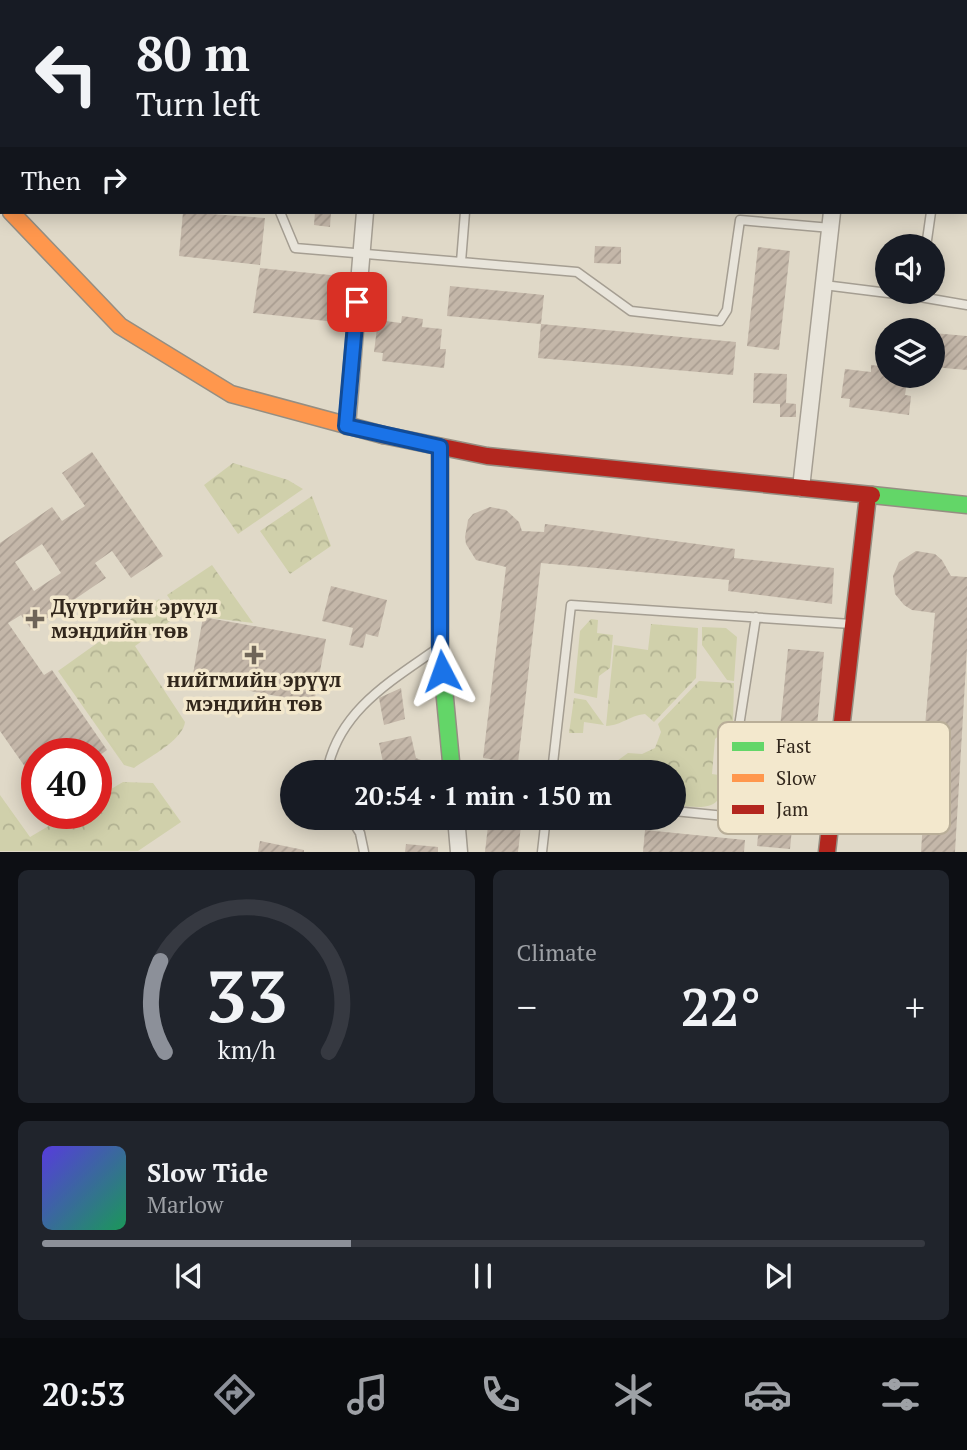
<!DOCTYPE html>
<html lang="en">
<head>
<meta charset="utf-8">
<style>
  :root { --surface:#171b24; --page:#20242c; --text:#f1f3f6; --muted:#9ea1a6; --line:#363941; --accent:#8c9099 }
  body { margin:0; font-family:"PT Serif",serif; background:var(--page); color:var(--text); height:100vh; display:flex; flex-direction:column; font-size:26px; white-space:nowrap }
  * { box-sizing:border-box; margin:0 }
  p { font-size:23px; color:var(--muted) }
  .icon { flex:none; width:38px; height:38px; fill:none; stroke:currentColor; stroke-width:2; stroke-linecap:round; stroke-linejoin:round }
  .map { position:relative; height:852px; overflow:hidden }
  .details { display:flex; flex-direction:column; gap:18px; padding:18px; background:#0d0f14; flex:1 }
  .details>* { flex:none }
  .top-card { position:absolute; left:0px; top:0px; width:968px; height:214px; box-shadow:0 4px 18px #0003; background:#171b24; color:var(--text); overflow:hidden }
  .fabs { position:absolute; left:875px; top:234px; display:grid; gap:14px }
  .fabs a { display:grid; place-items:center; width:70px; height:70px; border-radius:50%; background:var(--surface); box-shadow:0 4px 18px #0003; font-size:35px }
  .speed { position:absolute; left:21px; top:738px; display:flex; gap:14px; font-size:35px; font-weight:700; text-align:center }
  .speed>* { display:grid; place-content:center; width:91px; height:91px; border-radius:50%; background:var(--surface); box-shadow:0 4px 18px #0003; line-height:1 }
  .speed .limit { border:10px solid #d22; background:#fff; color:#111 }
  .pin { position:absolute; display:grid; place-items:center; width:60px; height:60px; color:#fff; margin:-30px; border-radius:14px; box-shadow:0 4px 10px #0006 }
  .me { position:absolute; width:77px; margin:-38px; rotate:356deg; stroke-linejoin:round; filter:drop-shadow(0 0 5px #0008) }
  .turn { display:flex; align-items:center; gap:24px; height:147px; padding:0 21px; font-size:32px }
  .turn .icon { width:91px; height:91px; stroke-width:2.5 }
  .turn b { display:block; font-size:49px; line-height:60px }
  .then { display:flex; align-items:center; height:66px; padding:0 21px; background:#0003; gap:14px; font-size:26px }
  .big { font-size:52px; font-weight:800; line-height:1.1 }
  .details .widget { flex:1; display:flex; flex-direction:column; justify-content:center; gap:10px; min-width:0; padding:0 24px; border-radius:10px; background:var(--page) }
  .details .dial { align-items:center; gap:0 }
  .dial svg { height:182px; overflow:visible; fill:none; stroke:var(--line); stroke-width:7; stroke-linecap:round; text-anchor:middle }
  .dial text { fill:var(--text); stroke:none }
  .song { display:flex; align-items:center; gap:21px }
  .cover { width:84px; height:84px; border-radius:10px; background:linear-gradient(135deg,hsl(250 70% 55%),hsl(150 70% 35%)) }
  .played { height:7px; border-radius:4px; background:linear-gradient(90deg,var(--accent) 35%,var(--line) 35%) }
  .keys { display:flex; justify-content:space-around; direction:ltr }
  .heat { display:flex; justify-content:space-between; align-items:center; font-size:38px; direction:ltr }
  .details .tiles { flex:1; display:grid; gap:18px; grid-template-columns:1fr 1fr }
  .widget:last-child { grid-column:span 2 }
  .trip { position:absolute; left:280px; top:760px; width:406px; height:70px; border-radius:35px; background:var(--surface); box-shadow:0 4px 18px #0003; font-weight:800; line-height:70px; text-align:center }
  .dock { display:flex; height:112px; justify-content:space-around; align-items:center; background:#090b0e; color:var(--muted) }
  .dock .icon { width:49px; height:49px }
  .dock .active { color:var(--accent) }
  .dock b { font-size:32px; color:var(--text) }
  .map>svg:first-child { display:block }
  .park { fill:url(#park-crowns) }
  .building { fill:url(#building-hatch); fill-rule:evenodd }
  .lines { fill:none; stroke-linecap:round; stroke-linejoin:round }
  .lane-casing { stroke:#a59e92; stroke-width:11 }
  .street-casing { stroke:#a59e92; stroke-width:19 }
  .fast-casing { stroke:#958e82; stroke-width:19 }
  .slow-casing { stroke:#958e82; stroke-width:19 }
  .jam-casing { stroke:#958e82; stroke-width:19 }
  .lane { stroke:#e8e4da; stroke-width:8 }
  .street { stroke:#e8e4da; stroke-width:16 }
  .fast { stroke:#63d668; stroke-width:16 }
  .slow { stroke:#ff974d; stroke-width:16 }
  .jam { stroke:#b3261e; stroke-width:16 }
  .route-casing { stroke:#114b97; stroke-width:18 }
  .route { stroke:#1a73e8; stroke-width:12 }
  .poi-dot { fill:#6f6558; stroke:#f3e8cd; stroke-width:2.5 }
  .labels { text-anchor:middle; stroke-width:7; stroke-linejoin:round; paint-order:stroke }
  .poi-label { font-size:21px; font-weight:bold; fill:#32271c; stroke:#f3e8cd; text-anchor:start }
  .key { fill:#f3e8cd; stroke:#b9ae98; stroke-width:2 }
  .key-label { font-size:19px; fill:#32271c }
</style>
</head>
<body>
<div class="map">
<svg width="967" height="852" viewBox="0 0 967 852">
  <defs>
    <pattern id="park-crowns" width="20" height="18" patternUnits="userSpaceOnUse" patternTransform="scale(1.75)"><rect width="20" height="18" fill="#d0d0ab"/><path d="M2 6a3 3 0 1 1 6 0M12 15a3 3 0 1 1 6 0" fill="none" stroke="#b3b393"/></pattern>
    <pattern id="building-hatch" width="6" height="6" patternUnits="userSpaceOnUse" patternTransform="scale(1.75)"><rect width="6" height="6" fill="#c4b7a9"/><path d="M-1 1l2-2M0 6l6-6M5 7l2-2" fill="none" stroke="#a99d91"/></pattern>
  </defs>
  <rect width="100%" height="100%" fill="#e0d9c8"/>
  <path class="park" d="M233,463L288,480L303,489L238,534L204,485Z
    M312,496L331,546L290,574L260,531Z
    M212,565L253,623L180,614L167,595Z
    M159,599L173,619L135,646L185,722C183,740 149,757 134,768L124,765L58,671Z
    M591,619L598,620L597,633L613,635L610,668L599,676L597,698L574,693L580,631Z
    M651,624L698,628L696,678L654,722L645,714C628,716 623,725 606,726L614,645L648,650Z
    M702,627L726,628L737,637L734,681L727,680L702,645Z
    M699,681L734,683L733,723L715,739L712,774L726,776C722,813 704,808 674,805V772H610V766L628,753L642,754L655,748L661,732L658,724Z
    M574,698L586,700L604,725L584,722L583,733H569Z
    M123,782L153,783L181,822L138,851H0V795L30,837L69,814H96V798Z"/>
  <path class="building" d="M183,212L265,218L260,265L179,256Z
    M315,212H331L330,227L314,225Z
    M595,246L621,247V264L594,263Z
    M758,247L790,251L779,350L747,346Z
    M260,268L340,276L335,322L253,313Z
    M450,286L544,295L541,324L736,342L733,375L538,358L541,324L447,316Z
    M402,316L423,319L422,327L442,329L440,349H446L444,368L382,361L383,353L374,352L378,320L401,323Z
    M933,333L967,336V370L933,367Z
    M871,365L887,367V376H908L905,395L911,396L909,415L849,407L850,399L841,398L845,369L871,372Z
    M754,373L787,374L786,403L796,404V417H780V404L753,403Z
    M92,452L163,556L131,578L112,551L95,563L106,578L31,629L21,615L8,623L44,675L52,670L107,750L96,758V754H37V784L0,731V543L52,507L62,521L85,506L62,473ZM42,544L61,573L34,591L15,562Z
    M490,507L506,510L519,522L522,531L544,532L545,524L735,549L734,558L834,568L832,604L728,591L729,580L541,563L518,763L528,765L527,772H493L495,760L483,758L506,567L476,560L466,544L465,537L468,520L473,514Z
    M916,551L935,554L942,560L951,576L967,577V648L955,852H921L924,806L913,804L920,782L935,613L912,610L904,605L895,594L893,576L899,562Z
    M331,586L387,600L378,637L366,634L363,648L349,645L353,628L322,621Z
    M203,617L326,639L314,703L192,680Z
    M788,649L824,652L815,748L800,747L790,849L757,846L767,746L778,747Z
    M401,688L405,719L384,725L379,698Z
    M411,736L416,758L421,760L419,772H385L379,743Z
    M489,817H522L518,852H485Z
    M645,830L745,840L744,852H643Z
    M260,841L304,850V852H258Z
    M406,844L438,847V852H405Z"/>
  <g class="lines">
    <g class="lane-casing">
      <path id="lane" d="M251,0L265,2
        M528,0L541,2
        M147,2V0
        M483,2L484,0
        M966,41L967,42
        M966,189H967
        M280,212L295,248L461,262L465,212
        M926,247L931,212
        M461,262L577,272L631,311L720,321L727,310L740,220L831,228
        M824,285L920,297
        M920,295V297L967,305
        M327,772C338,711 391,681 438,648
        M552,772L571,605L851,624
        M674,811L725,816L756,617
        M350,817L360,833L364,852
        M542,852L546,817"/>
    </g>
    <g class="street-casing">
      <path id="street" d="M384,2V0
        M856,2V0
        M347,426L365,212
        M801,488L832,212
        M456,817L459,852"/>
    </g>
    <g class="fast-casing">
      <path id="fast" d="M440,447V646L452,772
        M872,495L967,505"/>
    </g>
    <g class="slow-casing">
      <path id="slow" d="M11,212L120,326L231,394L383,435"/>
    </g>
    <g class="jam-casing">
      <path id="jam" d="M383,435L487,456L872,495
        M827,852L868,495"/>
    </g>
    <use href="#lane" class="lane"/>
    <use href="#street" class="street"/>
    <use href="#fast" class="fast"/>
    <use href="#slow" class="slow"/>
    <use href="#jam" class="jam"/>
  </g>
  <g class="lines">
    <g class="route-casing">
      <path id="route" d="M357,302L346,426L440,447V646L442,671"/>
    </g>
    <use href="#route" class="route"/>
  </g>
  <g class="poi-dot">
    <path d="M31.5 608.5h7v7h7v7h-7v7h-7v-7h-7v-7h7z"/>
    <path d="M250.5 644.5h7v7h7v7h-7v7h-7v-7h-7v-7h7z"/>
  </g>
  <g class="labels">
    <g class="poi-label">
      <text x="51" y="614">Дүүргийн эрүүл<tspan x="51" dy="24">мэндийн төв</tspan></text>
      <text x="254" y="687" text-anchor="middle">нийгмийн эрүүл<tspan x="254" dy="24">мэндийн төв</tspan></text>
    </g>
  </g>
  <rect x="718" y="722" width="232" height="112" rx="10" class="key"/>
  <rect x="732" y="742" width="32" height="9" fill="#63d668"/>
  <rect x="732" y="774" width="32" height="8" fill="#ff974d"/>
  <rect x="732" y="805" width="32" height="9" fill="#b3261e"/>
  <g class="key-label">
    <text x="776" y="753">Fast</text>
    <text x="776" y="785">Slow</text>
    <text x="776" y="816">Jam</text>
  </g>
</svg>
<div class="fabs">
<a><svg class="icon" aria-label="sound" viewBox="0 0 24 24"><path d="M4 9h4l5-4v14l-5-4H4zM17 9q2 3 0 6"/></svg></a>
<a><svg class="icon" aria-label="layers" viewBox="0 0 24 24"><path d="M12 4l9 5-9 5-9-5zM3 14l9 5 9-5"/></svg></a>
</div>
<div class="speed"><div class="limit">40</div></div>
<div class="pin" style="left:357px;top:302px;background:#d93025"><svg class="icon" aria-label="arrive" viewBox="0 0 24 24"><path d="M6 21V4h12l-3 4 3 4H6"/></svg></div>
<svg class="me" style="left:442px;top:671px" viewBox="-20 -20 40 40"><path d="M0-17L14 15 0 8-14 15z" fill="#1a73e8" stroke="#fff" stroke-width="4"/></svg>
<div class="trip">20:54 · 1 min · 150 m</div>
<div class="top-card">
<div class="turn"><svg class="icon" aria-label="left" viewBox="0 0 24 24"><path d="M17 20v-9H6M10 6l-5 5 5 5"/></svg><div><b>80 m</b>Turn left</div></div>
<div class="then">Then<svg class="icon" aria-label="right" viewBox="0 0 24 24"><path d="M7 20v-9h11M14 6l5 5-5 5"/></svg></div>
</div>
</div>
<section class="details">
<div class="tiles">
<div class="widget dial"><svg viewBox="0 0 100 80">
<path d="M14 69A42 42 0 1 1 86 69"/>
<path d="M14 69A42 42 0 0 1 12 29" stroke="#8c9099"/>
<text x="50" y="56" font-size="32" font-weight="700">33</text>
<text x="50" y="72" font-size="11">km/h</text>
</svg></div>
<div class="widget"><p>Climate</p>
<div class="heat"><a>−</a><b class="big">22°</b><a>+</a></div>
</div>
<div class="widget">
<div class="song"><i class="cover"></i><div><b>Slow Tide</b><p>Marlow</p></div></div>
<div class="played"></div>
<div class="keys"><svg class="icon" aria-label="previous" viewBox="0 0 24 24"><path d="M18 5L8 12l10 7zM5 5v14"/></svg><svg class="icon" aria-label="pause" viewBox="0 0 24 24"><path d="M8 5v14M16 5v14"/></svg><svg class="icon" aria-label="next" viewBox="0 0 24 24"><path d="M6 5l10 7-10 7zM19 5v14"/></svg></div>
</div>
</div>
</section>
<nav class="dock">
<b>20:53</b>
<svg class="icon active" aria-label="directions" viewBox="0 0 24 24"><path d="M12 3l9 9-9 9-9-9zM9 14v-3h6M13 9l2 2-2 2"/></svg>
<svg class="icon" aria-label="music" viewBox="0 0 24 24"><path d="M9 18V5l10-2v13"/><circle cx="6" cy="18" r="3"/><circle cx="16" cy="16" r="3"/></svg>
<svg class="icon" aria-label="phone" viewBox="0 0 24 24"><path d="M5 4h4l2 5-3 2q2 4 5 5l2-3 5 2v4C11 20 4 13 5 4z"/></svg>
<svg class="icon" aria-label="climate" viewBox="0 0 24 24"><path d="M12 3v18M4 7l16 10M4 17L20 7"/></svg>
<svg class="icon" aria-label="car" viewBox="0 0 24 24"><path d="M5 17H2v-5l4-1 3-4h7l3 4 3 1v5h-3M9 17h6M6 11h13"/><circle cx="7" cy="17" r="2"/><circle cx="17" cy="17" r="2"/></svg>
<svg class="icon" aria-label="filters" viewBox="0 0 24 24"><path d="M4 7h16M4 17h16"/><circle cx="9" cy="7" r="2"/><circle cx="15" cy="17" r="2"/></svg>
</nav>
</body>
</html>
